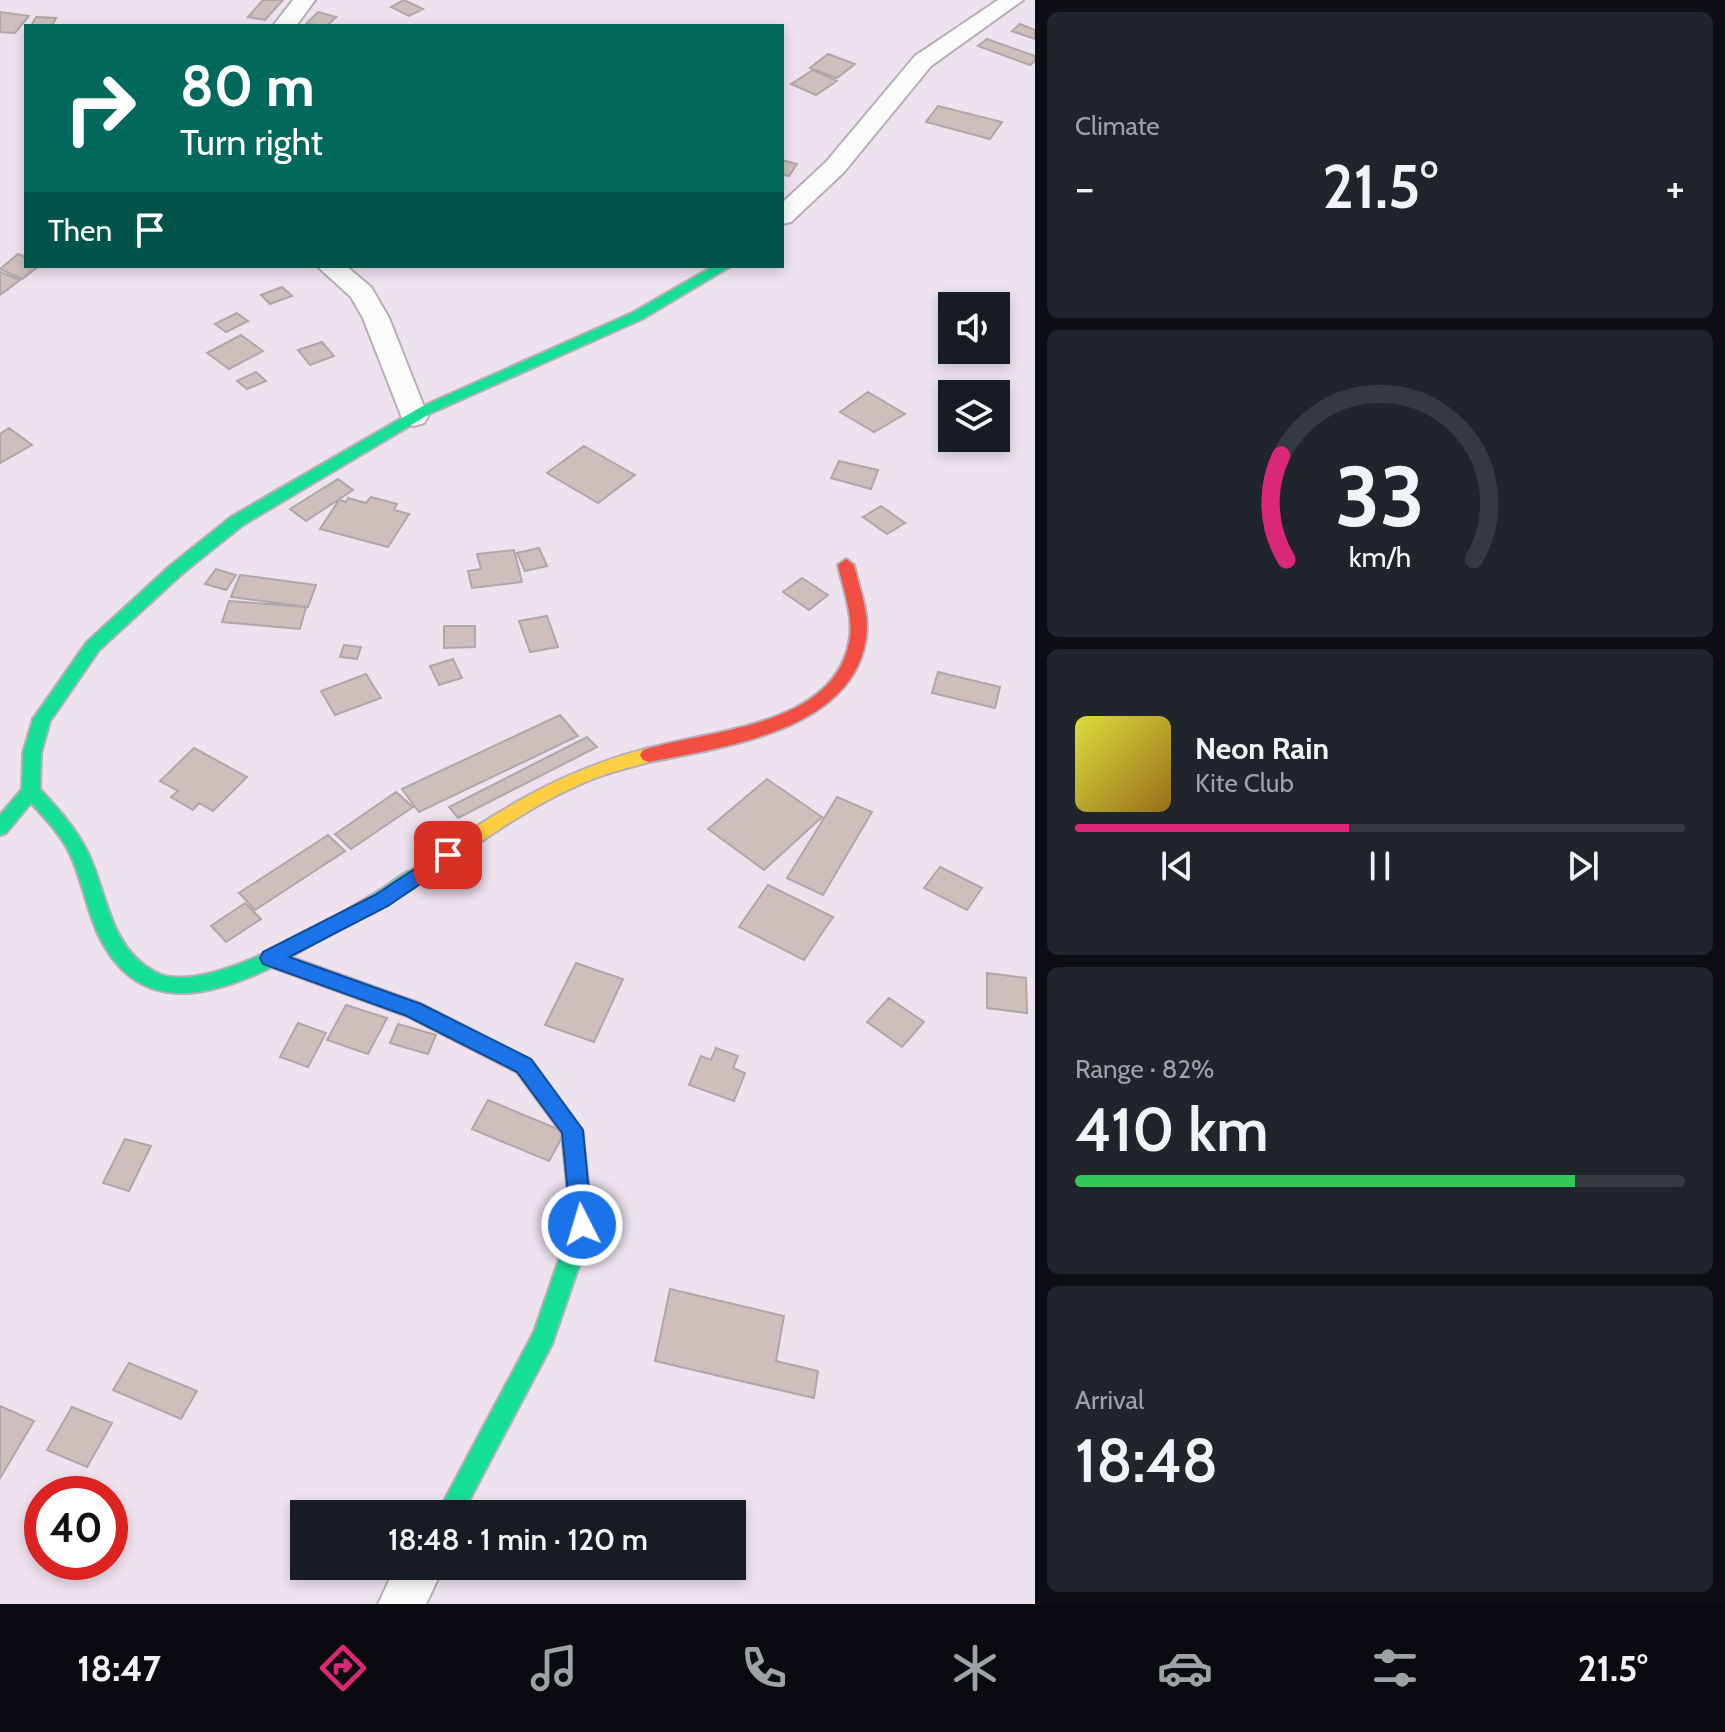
<!DOCTYPE html>
<html lang="en">
<head>
<meta charset="utf-8">
<style>
  :root { --surface:#171b24; --page:#20242c; --text:#f1f3f6; --muted:#9ea1a6; --line:#363941; --accent:#db2777 }
  body { margin:0; font-family:Cabin,sans-serif; background:var(--page); color:var(--text); height:100vh; display:flex; flex-direction:column; font-size:30px; white-space:nowrap }
  * { box-sizing:border-box; margin:0 }
  p { font-size:26px; color:var(--muted) }
  .icon { flex:none; width:44px; height:44px; fill:none; stroke:currentColor; stroke-width:2; stroke-linecap:round; stroke-linejoin:round }
  .map { position:relative; flex:1; overflow:hidden }
  .drawer { display:flex; flex-direction:column; gap:12px; padding:12px; background:#0d0f14; width:690px }
  .drawer>* { flex:none }
  .banner { position:absolute; left:24px; top:24px; width:760px; height:244px; border-radius:0px; box-shadow:0 4px 12px #0003; background:#00695c; color:#fff; overflow:hidden }
  .buttons { position:absolute; left:938px; top:292px; display:grid; gap:16px }
  .buttons a { display:grid; place-items:center; width:72px; height:72px; border-radius:0px; background:var(--surface); box-shadow:0 4px 12px #0003; font-size:40px }
  .speed { position:absolute; left:24px; top:1476px; display:flex; gap:16px; font-size:40px; font-weight:700; text-align:center }
  .speed>* { display:grid; place-content:center; width:104px; height:104px; border-radius:50%; background:var(--surface); box-shadow:0 4px 12px #0003; line-height:1 }
  .speed .limit { border:12px solid #d22; background:#fff; color:#111 }
  .pin { position:absolute; display:grid; place-items:center; width:68px; height:68px; color:#fff; margin:-34px; border-radius:16px; box-shadow:0 4px 12px #0006 }
  .me { position:absolute; width:88px; margin:-44px; rotate:355deg; stroke-linejoin:round; filter:drop-shadow(0 0 6px #0008) }
  .turn { display:flex; align-items:center; gap:28px; height:168px; padding:0 24px; font-size:36px }
  .turn .icon { width:104px; height:104px; stroke-width:2.5 }
  .turn b { display:block; font-size:56px; line-height:68px }
  .then { display:flex; align-items:center; height:76px; padding:0 24px; background:#0003; gap:16px; font-size:30px }
  .big { font-size:60px; font-weight:600; line-height:1.1 }
  .drawer .card { flex:1; display:flex; flex-direction:column; justify-content:center; gap:12px; min-width:0; padding:0 28px; border-radius:12px; background:var(--page) }
  .drawer .dial { align-items:center; gap:0 }
  .dial svg { height:208px; overflow:visible; fill:none; stroke:var(--line); stroke-width:7; stroke-linecap:round; text-anchor:middle }
  .dial text { fill:var(--text); stroke:none }
  .song { display:flex; align-items:center; gap:24px }
  .cover { width:96px; height:96px; border-radius:12px; background:linear-gradient(135deg,hsl(60 70% 55%),hsl(40 70% 35%)) }
  .played { height:8px; border-radius:4px; background:linear-gradient(90deg,var(--accent) 45%,var(--line) 45%) }
  .keys { display:flex; justify-content:space-around; direction:ltr }
  .heat { display:flex; justify-content:space-between; align-items:center; font-size:44px; direction:ltr }
  .charge { height:12px; border-radius:6px; background:linear-gradient(90deg,#34c759 82%,var(--line) 0) }
  .trip { position:absolute; left:290px; top:1500px; width:456px; height:80px; border-radius:0px; background:var(--surface); box-shadow:0 4px 12px #0003; font-weight:600; line-height:80px; text-align:center }
  .tab-bar { display:flex; height:128px; justify-content:space-around; align-items:center; background:#090b0e; color:var(--muted) }
  .tab-bar .icon { width:56px; height:56px }
  .tab-bar .on { color:var(--accent) }
  .tab-bar b { font-size:36px; color:var(--text) }
  main { display:flex; flex:1; min-height:0 }
  .map>svg:first-child { display:block }
  .building { fill:#cebfbd; stroke:#b0a7a9; stroke-width:2 }
  .lines { fill:none; stroke-linecap:round; stroke-linejoin:round }
  .street-casing { stroke:#b7aeb7; stroke-width:4 }
  .fast-casing { stroke:#b7aeb7; stroke-width:4 }
  .slow-casing { stroke:#b7aeb7; stroke-width:4 }
  .jam-casing { stroke:#b7aeb7; stroke-width:4 }
  .street { fill:#fcfbfc; fill-rule:evenodd }
  .fast { fill:#16e098; fill-rule:evenodd }
  .slow { fill:#ffcf43; fill-rule:evenodd }
  .jam { fill:#f24e42; fill-rule:evenodd }
  .route { fill:#1a73e8; stroke:#114b97; stroke-width:2 }
</style>
</head>
<body>
<main>
<div class="map">
<svg width="1035" height="1604" viewBox="0 0 1035 1604">
  <rect width="100%" height="100%" fill="#eee2ee"/>
  <path class="building" d="M263,0H283L265,20L248,17Z
    M404,0L423,9L409,16L391,7Z
    M0,12L29,16L15,33L0,32Z
    M318,12L336,17L327,26L306,24Z
    M36,17L56,18L52,26H31Z
    M1020,24L1035,30V39L1012,31Z
    M987,39L1035,56V61L1030,65L978,46Z
    M828,54L855,64L837,78L810,68Z
    M813,70L837,81L816,95L791,84Z
    M938,106L1002,122L990,139L926,122Z
    M782,160L797,164L789,176L782,174Z
    M18,254L26,257V266H39L22,279L0,269Z
    M0,272L20,280L0,295Z
    M282,287L292,296L270,304L261,295Z
    M237,313L248,321L226,332L215,324Z
    M241,335L263,351L229,369L207,353Z
    M322,342L334,356L310,365L298,350Z
    M256,372L266,381L247,389L237,381Z
    M868,392L905,414L874,432L840,412Z
    M9,428L32,445L0,463V434Z
    M584,446L635,475L598,503L547,473Z
    M839,461L878,470L871,489L831,478Z
    M338,479L353,490L306,521L290,509Z
    M371,497L397,504L394,510L409,514L388,547L320,529L339,500L346,502L348,498L366,503Z
    M881,506L905,523L887,534L863,517Z
    M539,548L547,566L525,571L517,553Z
    M514,550L522,582L472,588L468,571L481,569L477,554Z
    M216,569L236,575L226,590L205,584Z
    M240,575L316,585L308,607L231,597Z
    M802,578L828,595L809,610L783,592Z
    M229,601L306,607L300,629L222,622Z
    M547,616L558,647L530,652L519,621Z
    M444,626H475V647L444,648Z
    M344,645L361,647L357,659L340,657Z
    M453,659L462,678L439,685L430,666Z
    M938,672L1000,687L995,708L932,693Z
    M366,674L381,698L335,715L321,691Z
    M560,715L578,736L419,812L402,789Z
    M587,737L597,747L458,818L449,807Z
    M194,748L247,777L213,811L199,803L193,810L171,797L178,791L160,781Z
    M767,779L822,817L764,870L708,829Z
    M396,792L413,807L351,849L335,834Z
    M837,797L872,812L823,895L787,878Z
    M328,835L345,851L255,910L239,893Z
    M940,867L982,888L967,910L924,888Z
    M768,885L833,917L804,960L739,927Z
    M245,903L261,919L226,942L211,926Z
    M576,963L623,979L594,1042L545,1025Z
    M987,973L1026,978L1027,1013L987,1008Z
    M889,998L924,1022L902,1047L867,1022Z
    M346,1005L387,1018L368,1054L327,1040Z
    M298,1023L326,1033L308,1067L280,1057Z
    M398,1024L436,1035L428,1054L390,1043Z
    M716,1048L738,1056L733,1068L745,1073L734,1101L689,1085L701,1056L711,1060Z
    M488,1100L565,1132L549,1161L472,1129Z
    M125,1139L151,1146L129,1191L103,1183Z
    M670,1289L784,1316L776,1361L818,1371L814,1398L655,1361Z
    M129,1363L197,1391L181,1419L113,1390Z
    M0,1406L34,1421L0,1478Z
    M72,1407L112,1423L87,1467L47,1450Z"/>
  <g class="lines">
    <g class="street-casing">
      <path id="street" d="M293,0H315L296,26H273Z
        M998,0H1023L931,66L844,172L791,222L782,224V203L826,162L915,56Z
        M317,266H346L371,287L389,318L428,417L424,423L414,426L404,423L363,318L351,297Z
        M396,1566H444L426,1604H378Z"/>
    </g>
    <g class="fast-casing">
      <path id="fast" d="M714,266H731L642,319L431,413L243,525L183,573L99,650L50,721L41,753L40,789C58,809 76,828 88,853C108,895 109,947 155,972C205,999 332,918 379,891C392,883 411,864 427,869L429,874L414,888L290,957L421,1004L531,1060L582,1130L593,1225L552,1344L462,1514H437L534,1332L571,1225L562,1133L517,1072L407,1016L272,967C205,999 136,1015 98,934C86,908 82,878 69,852C60,834 45,818 31,803L6,833L0,835V815L22,789L23,753L33,719L87,642L171,565L231,517L421,407L632,313Z"/>
    </g>
    <g class="slow-casing">
      <path id="slow" d="M649,748L655,750L658,755L655,760C634,767 611,771 590,780C531,804 479,843 427,879H413L411,874L413,869C492,815 555,772 649,748Z"/>
    </g>
    <g class="jam-casing">
      <path id="jam" d="M846,559L854,565C859,588 870,614 866,638C853,731 723,747 649,762L643,760L640,755L643,750C709,729 838,728 850,637C853,614 843,588 838,565Z"/>
    </g>
    <use href="#street" class="street"/>
    <use href="#fast" class="fast"/>
    <use href="#slow" class="slow"/>
    <use href="#jam" class="jam"/>
  </g>
  <path class="route" d="M448,847L455,849L457,855L455,860L388,906L289,957L421,1004L531,1059L583,1130L592,1225L589,1232L582,1235L574,1232L571,1225L562,1133L517,1072L407,1016L263,964L260,958L263,952L375,895Z"/>
</svg>
<div class="buttons">
<a><svg class="icon" aria-label="sound" viewBox="0 0 24 24"><path d="M4 9h4l5-4v14l-5-4H4zM17 9q2 3 0 6"/></svg></a>
<a><svg class="icon" aria-label="layers" viewBox="0 0 24 24"><path d="M12 4l9 5-9 5-9-5zM3 14l9 5 9-5"/></svg></a>
</div>
<div class="speed"><div class="limit">40</div></div>
<div class="pin" style="left:448px;top:855px;background:#d93025"><svg class="icon" aria-label="arrive" viewBox="0 0 24 24"><path d="M6 21V4h12l-3 4 3 4H6"/></svg></div>
<svg class="me" style="left:582px;top:1225px" viewBox="-20 -20 40 40"><circle r="17" fill="#1a73e8" stroke="#fff" stroke-width="3"/><path d="M0-11L8 9 0 5-8 9z" fill="#fff"/></svg>
<div class="trip">18:48 · 1 min · 120 m</div>
<div class="banner">
<div class="turn"><svg class="icon" aria-label="right" viewBox="0 0 24 24"><path d="M7 20v-9h11M14 6l5 5-5 5"/></svg><div><b>80 m</b>Turn right</div></div>
<div class="then">Then<svg class="icon" aria-label="arrive" viewBox="0 0 24 24"><path d="M6 21V4h12l-3 4 3 4H6"/></svg></div>
</div>
</div>
<section class="drawer">
<div class="card"><p>Climate</p>
<div class="heat"><a>−</a><b class="big">21.5°</b><a>+</a></div>
</div>
<div class="card dial"><svg viewBox="0 0 100 80">
<path d="M14 69A42 42 0 1 1 86 69"/>
<path d="M14 69A42 42 0 0 1 12 29" stroke="#db2777"/>
<text x="50" y="56" font-size="32" font-weight="700">33</text>
<text x="50" y="72" font-size="11">km/h</text>
</svg></div>
<div class="card">
<div class="song"><i class="cover"></i><div><b>Neon Rain</b><p>Kite Club</p></div></div>
<div class="played"></div>
<div class="keys"><svg class="icon" aria-label="previous" viewBox="0 0 24 24"><path d="M18 5L8 12l10 7zM5 5v14"/></svg><svg class="icon" aria-label="pause" viewBox="0 0 24 24"><path d="M8 5v14M16 5v14"/></svg><svg class="icon" aria-label="next" viewBox="0 0 24 24"><path d="M6 5l10 7-10 7zM19 5v14"/></svg></div>
</div>
<div class="card"><p>Range · 82%</p><b class="big">410 km</b><div class="charge"></div></div>
<div class="card"><p>Arrival</p><b class="big">18:48</b></div>
</section>
</main>
<nav class="tab-bar">
<b>18:47</b>
<svg class="icon on" aria-label="directions" viewBox="0 0 24 24"><path d="M12 3l9 9-9 9-9-9zM9 14v-3h6M13 9l2 2-2 2"/></svg>
<svg class="icon" aria-label="music" viewBox="0 0 24 24"><path d="M9 18V5l10-2v13"/><circle cx="6" cy="18" r="3"/><circle cx="16" cy="16" r="3"/></svg>
<svg class="icon" aria-label="phone" viewBox="0 0 24 24"><path d="M5 4h4l2 5-3 2q2 4 5 5l2-3 5 2v4C11 20 4 13 5 4z"/></svg>
<svg class="icon" aria-label="climate" viewBox="0 0 24 24"><path d="M12 3v18M4 7l16 10M4 17L20 7"/></svg>
<svg class="icon" aria-label="car" viewBox="0 0 24 24"><path d="M5 17H2v-5l4-1 3-4h7l3 4 3 1v5h-3M9 17h6M6 11h13"/><circle cx="7" cy="17" r="2"/><circle cx="17" cy="17" r="2"/></svg>
<svg class="icon" aria-label="filters" viewBox="0 0 24 24"><path d="M4 7h16M4 17h16"/><circle cx="9" cy="7" r="2"/><circle cx="15" cy="17" r="2"/></svg>
<b>21.5°</b>
</nav>
</body>
</html>
